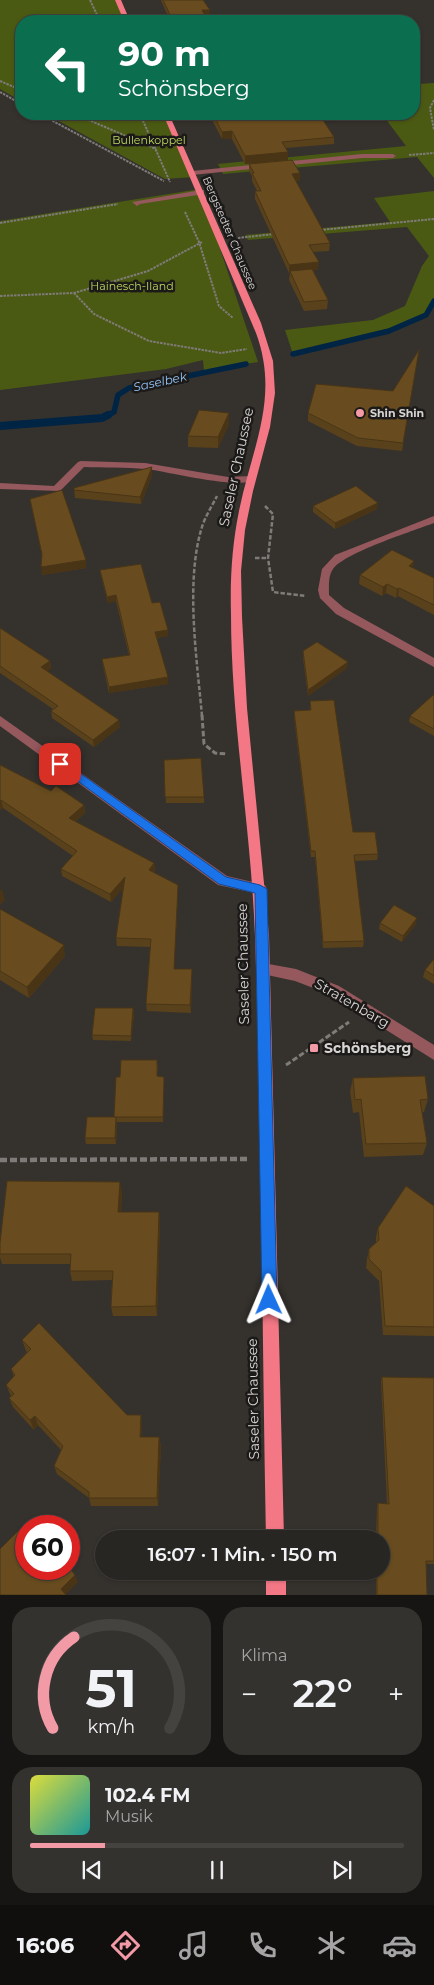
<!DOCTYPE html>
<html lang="de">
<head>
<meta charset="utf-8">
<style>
  :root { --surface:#282622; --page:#34322f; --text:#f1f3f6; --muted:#a5a5a5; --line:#444340; --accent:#f39aa7 }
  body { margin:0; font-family:Montserrat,sans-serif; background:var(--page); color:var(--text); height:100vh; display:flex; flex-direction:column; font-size:19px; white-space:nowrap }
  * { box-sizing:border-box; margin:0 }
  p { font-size:16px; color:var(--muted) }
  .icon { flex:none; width:28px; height:28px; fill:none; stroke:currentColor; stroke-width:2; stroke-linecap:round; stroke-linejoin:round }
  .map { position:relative; height:1595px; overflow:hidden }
  .side { display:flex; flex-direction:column; gap:12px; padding:12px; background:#161513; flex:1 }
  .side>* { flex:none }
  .guide { position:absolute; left:15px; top:15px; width:405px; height:105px; border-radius:20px; box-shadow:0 1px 4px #0004,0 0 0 1px var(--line); background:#0b6e4f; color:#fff; overflow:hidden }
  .speed { position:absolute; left:15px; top:1515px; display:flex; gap:10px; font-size:25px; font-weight:700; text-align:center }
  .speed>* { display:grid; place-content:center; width:65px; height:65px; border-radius:50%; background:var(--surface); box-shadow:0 1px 4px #0004,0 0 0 1px var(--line); line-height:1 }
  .speed .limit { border:8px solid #d22; background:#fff; color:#111 }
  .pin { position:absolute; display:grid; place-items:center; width:42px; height:42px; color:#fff; margin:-21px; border-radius:10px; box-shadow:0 2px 8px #0006 }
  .me { position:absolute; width:55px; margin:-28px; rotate:359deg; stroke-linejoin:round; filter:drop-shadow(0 0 4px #0008) }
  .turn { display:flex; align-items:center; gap:18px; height:105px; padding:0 20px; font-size:22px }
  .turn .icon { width:65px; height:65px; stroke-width:2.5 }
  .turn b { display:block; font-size:35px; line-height:42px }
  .big { font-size:38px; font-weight:600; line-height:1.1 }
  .side .tile { flex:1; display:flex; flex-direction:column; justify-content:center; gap:8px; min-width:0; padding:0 18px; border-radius:20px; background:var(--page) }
  .side .dial { align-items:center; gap:0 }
  .dial svg { height:130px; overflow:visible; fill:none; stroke:var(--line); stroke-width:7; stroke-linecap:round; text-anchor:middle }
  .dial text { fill:var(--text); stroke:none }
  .song { display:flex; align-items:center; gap:15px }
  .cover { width:60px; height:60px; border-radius:8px; background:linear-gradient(135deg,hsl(60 70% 55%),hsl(180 70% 35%)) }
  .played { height:5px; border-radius:2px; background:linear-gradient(90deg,var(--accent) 20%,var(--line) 20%) }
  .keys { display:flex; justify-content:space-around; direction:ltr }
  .heat { display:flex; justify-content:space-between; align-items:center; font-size:28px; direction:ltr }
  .side .tiles { flex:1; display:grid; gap:12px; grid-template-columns:1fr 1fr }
  .tile:last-child { grid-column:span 2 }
  .trip { position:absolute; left:95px; top:1530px; width:295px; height:50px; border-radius:25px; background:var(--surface); box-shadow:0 1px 4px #0004,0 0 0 1px var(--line); font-weight:600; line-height:50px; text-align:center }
  .tabs { display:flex; height:80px; justify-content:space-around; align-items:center; background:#100f0e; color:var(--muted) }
  .tabs .icon { width:35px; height:35px }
  .tabs .selected { color:var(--accent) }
  .tabs b { font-size:22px; color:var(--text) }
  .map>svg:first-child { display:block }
  .green { fill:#4b5a13 }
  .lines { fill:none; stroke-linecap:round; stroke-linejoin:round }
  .stream-far1 { stroke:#002544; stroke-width:5.5 }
  .stream { stroke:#002544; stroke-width:8 }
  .path-far3 { stroke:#7e7b78; stroke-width:2; stroke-dasharray:2.5 1; stroke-linecap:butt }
  .path-far2 { stroke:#7e7b78; stroke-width:2.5; stroke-dasharray:4.5 2; stroke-linecap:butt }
  .path-far1 { stroke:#7e7b78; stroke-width:3; stroke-dasharray:5.5 2.5; stroke-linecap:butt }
  .path { stroke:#7e7b78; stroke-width:4.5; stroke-dasharray:7 3; stroke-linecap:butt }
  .minor { fill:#95585d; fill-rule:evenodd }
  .major { fill:#f47785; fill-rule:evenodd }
  .wall { fill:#59411b }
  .shaded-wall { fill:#493516 }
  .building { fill:#684c1f; stroke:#493516 }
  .route { fill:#1a73e8; stroke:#114b97 }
  .poi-dot { fill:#f39aa7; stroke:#1c1a18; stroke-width:2 }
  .labels { text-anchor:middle; stroke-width:5; stroke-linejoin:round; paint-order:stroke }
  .far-park-label { font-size:11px; fill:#bdd961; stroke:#1c1a18 }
  .far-street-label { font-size:11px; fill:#d7d5d3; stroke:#1c1a18 }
  .far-poi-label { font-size:11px; font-weight:bold; fill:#d7d5d3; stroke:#1c1a18; text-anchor:start }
  .far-water-label { font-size:12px; font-style:italic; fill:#93c6f9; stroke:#1c1a18 }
  .street-label { font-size:14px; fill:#d7d5d3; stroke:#1c1a18 }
  .poi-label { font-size:14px; font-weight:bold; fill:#d7d5d3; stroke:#1c1a18; text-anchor:start }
</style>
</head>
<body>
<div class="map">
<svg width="434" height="1595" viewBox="0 0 434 1595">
  <rect width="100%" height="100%" fill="#35322e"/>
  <path class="green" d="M0,0H117L126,21H21V101L0,89Z
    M414,81L419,84L434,83V178L417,157L223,174L218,164L406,146L382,114H414Z
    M46,114H166L194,177L165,179Z
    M200,189L258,362L204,371L203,360L166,369L0,390V221Z
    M434,191V301L426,315L389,331L293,354L285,330L373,320L405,306L422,266L429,256L407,227L248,240L245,235L390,222L374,198Z"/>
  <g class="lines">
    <path class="stream-far1" d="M293,354L389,331L426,315L434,301
      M106,416L114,412L118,395L129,388L246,364"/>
    <path class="stream" d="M0,426L102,418L108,415"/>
    <path class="path-far3" d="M90,0L100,21
      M0,81L21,90
      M0,92L21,104
      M434,100L430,108L434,130
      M40,114L164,181
      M75,114L156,149
      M140,114L170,182
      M409,155L434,153
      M185,212L199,242L219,306L233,318
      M0,223L118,204
      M320,230L434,219
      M238,238L274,234
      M74,293L94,314L149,341L221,353L247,349
      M0,296L74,293L148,271L202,242"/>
    <path class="path-far2" d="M265,506L273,514L268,558L273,592L306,596
      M255,558H268
      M202,716C197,660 185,581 202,527C205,517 212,506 217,496"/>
    <path class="path-far1" d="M202,715L204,744L215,753L227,754
      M286,1065L349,1022"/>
    <path class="path" d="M0,1160L247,1159"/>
    <path class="minor" d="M362,154H393L396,156L393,158H362L192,175L188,173L192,171Z
      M201,190H204V194L140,204L137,206L132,202Z
      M81,461L145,463L228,477L251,476L256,479C242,491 166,471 146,469C125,467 104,468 84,467L60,491L0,489V483L54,486L78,462Z
      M434,516V523C413,531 344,553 333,569C328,576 329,586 329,595L344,608L434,658V667L336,614L320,598L318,590L322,569L335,555Z
      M0,716L227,876L265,885L267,889L265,893L260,894L218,885L0,726Z
      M263,963L296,969L339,986L434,1045V1060L329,994L295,981L258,973L256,969L258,965Z"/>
    <path class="major" d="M115,0H121L130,21H124Z
      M163,114H169L261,323L273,361L275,393L270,427L253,491L245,530L241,571L242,617L247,708L269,935L284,1539H266C262,1338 262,1136 255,936C251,828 231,721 231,614C230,579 232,545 239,511C252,447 280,398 256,333Z
      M266,1571H286V1595H266Z"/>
  </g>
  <path class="wall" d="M161,0H203L210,10V16L206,17L208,21H170Z
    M209,114H319L334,137V144L286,148L288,160L245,164L232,139H222Z
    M249,164L300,181H296L330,243L329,251L313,252L318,270H313L328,300L327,309L304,311L289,280L290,273H289L255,199V191H257L252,181V176L249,171Z
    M419,350L402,451L357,446L308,421V413L393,391Z
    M229,424L218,448L188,447V436Z
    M152,467V475L141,504L75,498L74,488Z
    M30,499L86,560V568L42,575V556Z
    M313,506L377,509L335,529L313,512Z
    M414,568L434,578V615L398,596L396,598L386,593L382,596L359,584L360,575Z
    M100,570L152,603L168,636L156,638L168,684L109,693L103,666L102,659L129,655L116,601L108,603L101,576Z
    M0,628L50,661L51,669L47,671L120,727L94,747L52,718L51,711L53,709L0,673Z
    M303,651L347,668L308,696L303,658Z
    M434,696V736L409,722L410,716Z
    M310,701L353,832L378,854L377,860L354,861L364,941L363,947L323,948L315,857H311L294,717V711L310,710Z
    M164,760L204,797V803H166Z
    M0,765L51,791L84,805L85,813L75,822L154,863L155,871L154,873L178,885V893L174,969H192L191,1013L147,1011L146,1004L150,947L117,946L116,938L123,888L111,902L62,876L61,869L73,856L3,808L0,810Z
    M0,909L65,956L29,998L0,980Z
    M380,923L416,924L402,942L379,929Z
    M434,959V984L423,977L425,970Z
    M133,1008L134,1014L131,1041L93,1040L92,1035Z
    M158,1065L157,1076L164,1082L163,1122H117L116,1144H86L85,1138L114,1117L120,1077Z
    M353,1078L428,1099L424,1112H422L427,1143L423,1155L364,1157L359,1112L353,1113L350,1091Z
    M122,1192L121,1212H159L160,1222L157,1316H113L111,1307L112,1280L72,1281L70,1271V1264H2L0,1257V1243Z
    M434,1206V1336L383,1335L379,1281L366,1268L367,1259L369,1249L376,1243V1237L378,1228Z
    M22,1340L127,1415L142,1424L141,1437H159L161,1446L158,1506H91L89,1498L57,1474L54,1466L61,1450L38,1425L34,1430L13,1407L9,1398L11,1396L6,1385L14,1377L11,1369L27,1352L26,1351Z
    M382,1377L434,1378V1564H426L427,1595H376V1571H381V1539H376L377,1506L378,1503L387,1504L381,1381Z"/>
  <path class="shaded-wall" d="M202,10H210V16L202,17Z
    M232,131V139H222V132Z
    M288,152V160L245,164V156Z
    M300,173V181H291L292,174Z
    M319,262L318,270L290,272V271V273H289V265Z
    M229,413V424L218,448V437Z
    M152,467V475L141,504L140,497Z
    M378,503L377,509L335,529V523Z
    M86,560V568L42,575L41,567Z
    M414,561L413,570L409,566Z
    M387,584L386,593L382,596L383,587Z
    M399,588L398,596L396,598L397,589Z
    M116,595V601L108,603L107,597Z
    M168,630V636L155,638V632Z
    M50,661L51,669L43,675L41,667Z
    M348,662L347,668L308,696V690Z
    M168,677V684L109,693V687Z
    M119,720L120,727L94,747L93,740Z
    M1,800L3,808L0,810V801Z
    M84,805L85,813L70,826L69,818Z
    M154,863L155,871L150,878L149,870Z
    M125,877L126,885L111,902L110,894Z
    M178,885V893L174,976V969Z
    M2,889L5,900L0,905V891Z
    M417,918L416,924L402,942L403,936Z
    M64,945L65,956L29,998L27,987Z
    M192,969V977L191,1013L190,1005Z
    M133,1008L134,1014L131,1041V1036Z
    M116,1117L117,1123L116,1144L115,1138Z
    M120,1182L122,1192L120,1223L118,1212Z
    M159,1212L160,1222L157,1316L156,1306Z
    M141,1415L142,1424L141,1446L140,1437Z
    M35,1416L38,1425L34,1430L30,1420Z
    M159,1437L161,1446L158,1506L157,1498Z
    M75,1575L78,1582L65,1595L61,1589Z"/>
  <path class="building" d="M163,0H203L210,10H202L208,21H173Z
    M213,114H319L334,137L282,142L288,152L245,156L232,131L222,132Z
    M292,160L300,173L292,174L330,243L309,245L319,262L289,265L255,191H261L252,173H254L249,164Z
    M312,269L328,300L304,302L290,271Z
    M419,350L403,443L358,438L308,413L316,384L393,391Z
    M199,410L229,413L218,437L188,436Z
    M152,467L140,497L74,490V488Z
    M356,486L378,503L335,523L313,506Z
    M62,490L86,560L41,567L42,554L30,499Z
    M392,550L414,561L409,566L434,578V605L399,588L397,589L387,584L383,587L360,575Z
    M141,564L152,603L160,602L168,630L155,632L168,677L109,687L102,659L130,655L116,595L107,597L100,570Z
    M0,628L50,661L41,667L119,720L93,740L51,711L58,706L0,666Z
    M317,642L348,662L308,690L303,651Z
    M433,695L434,696V729L410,716Z
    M334,700L353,832H375L378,854L354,855L364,941L323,942L315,851H311L294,711L311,710L310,701Z
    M201,758L204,797H165L164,760Z
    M0,765L51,791L56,786L84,805L69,818L154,863L149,870L178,885L174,969H192L190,1005L146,1004L151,939L116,938L125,877L110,894L61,869L77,851L1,800L0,801Z
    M394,905L417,918L403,936L380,923Z
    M0,909L64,945L27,987L0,971Z
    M434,959V976L425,970Z
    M95,1008H133L131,1036L92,1035Z
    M121,1060H157V1076L164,1077L163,1117H114L116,1077H120Z
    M425,1076L428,1099L420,1100L427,1143L366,1144L361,1099L355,1100L353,1078Z
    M87,1117H116L115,1138H85Z
    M7,1181L120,1182L118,1212H159L156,1306L111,1307L113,1271H70L71,1254H0V1243Z
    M406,1186L434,1206V1327L385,1326L381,1271L369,1259V1249L379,1240L378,1228Z
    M39,1323L127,1415H141L140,1437H159L157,1498H89V1492L54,1466L63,1446L35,1416L30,1420L9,1398L14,1394L6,1385L15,1375L11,1369L31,1349L22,1340Z
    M382,1377L434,1378V1561H426L427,1595H377V1571H381V1539H378V1503L389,1504Z
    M20,1529L26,1537V1569H69V1567L75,1575L61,1589L66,1595H0V1549Z"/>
  <path class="route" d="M60,759L226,877L260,885L267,889L277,1300L275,1306L269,1308L264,1306L262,1300L255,893L219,884L57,766L55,764Z"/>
  <g class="poi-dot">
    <circle cx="360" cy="413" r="5"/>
    <rect x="309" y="1043" width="10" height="10" rx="2.5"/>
  </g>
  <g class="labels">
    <g class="far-park-label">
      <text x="149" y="144">Bullenkoppel</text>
      <text x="132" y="290">Hainesch-Iland</text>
    </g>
    <g class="far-street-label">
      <text transform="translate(230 233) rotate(67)" y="4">Bergstedter Chaussee</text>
    </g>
    <g class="far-poi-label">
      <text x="370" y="417">Shin Shin</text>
    </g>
    <g class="far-water-label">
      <text transform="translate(160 382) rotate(-12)" y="4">Saselbek</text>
    </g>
    <g class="street-label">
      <text transform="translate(236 467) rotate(-78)" y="5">Saseler Chaussee</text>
      <text transform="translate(243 964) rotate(-91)" y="5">Saseler Chaussee</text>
      <text transform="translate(352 1003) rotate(30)" y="5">Stratenbarg</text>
      <text transform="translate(253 1399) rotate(-91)" y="5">Saseler Chaussee</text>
    </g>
    <g class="poi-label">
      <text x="324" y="1053">Schönsberg</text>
    </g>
  </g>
</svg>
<div class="speed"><div class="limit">60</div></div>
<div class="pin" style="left:60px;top:764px;background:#d93025"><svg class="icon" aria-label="arrive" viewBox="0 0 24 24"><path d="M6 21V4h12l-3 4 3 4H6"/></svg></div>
<svg class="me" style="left:269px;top:1300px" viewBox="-20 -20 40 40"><path d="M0-17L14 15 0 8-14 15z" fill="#1a73e8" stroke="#fff" stroke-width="4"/></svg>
<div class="trip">16:07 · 1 Min. · 150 m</div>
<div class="guide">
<div class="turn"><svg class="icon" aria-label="left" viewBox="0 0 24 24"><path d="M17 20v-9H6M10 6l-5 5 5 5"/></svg><div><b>90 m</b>Schönsberg</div></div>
</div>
</div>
<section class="side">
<div class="tiles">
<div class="tile dial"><svg viewBox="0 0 100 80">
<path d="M14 69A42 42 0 1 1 86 69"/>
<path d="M14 69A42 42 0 0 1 27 13" stroke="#f39aa7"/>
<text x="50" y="56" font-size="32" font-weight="700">51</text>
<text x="50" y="72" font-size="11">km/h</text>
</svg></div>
<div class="tile"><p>Klima</p>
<div class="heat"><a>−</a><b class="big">22°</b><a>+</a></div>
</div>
<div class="tile">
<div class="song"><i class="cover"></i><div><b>102.4 FM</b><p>Musik</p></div></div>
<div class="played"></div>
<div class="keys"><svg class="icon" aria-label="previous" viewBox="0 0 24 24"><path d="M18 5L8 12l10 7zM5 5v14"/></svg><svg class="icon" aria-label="pause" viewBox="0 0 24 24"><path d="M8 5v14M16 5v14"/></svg><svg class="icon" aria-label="next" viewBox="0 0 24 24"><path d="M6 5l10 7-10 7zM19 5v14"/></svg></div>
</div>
</div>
</section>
<nav class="tabs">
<b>16:06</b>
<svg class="icon selected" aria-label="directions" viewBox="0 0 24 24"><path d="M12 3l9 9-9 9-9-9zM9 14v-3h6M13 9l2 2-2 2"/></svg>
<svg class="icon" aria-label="music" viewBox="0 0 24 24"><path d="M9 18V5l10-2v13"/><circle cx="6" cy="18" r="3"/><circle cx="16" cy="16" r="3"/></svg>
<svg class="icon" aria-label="phone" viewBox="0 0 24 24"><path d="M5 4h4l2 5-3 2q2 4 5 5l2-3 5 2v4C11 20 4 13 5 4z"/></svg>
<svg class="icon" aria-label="climate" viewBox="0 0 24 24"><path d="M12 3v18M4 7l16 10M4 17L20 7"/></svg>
<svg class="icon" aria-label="car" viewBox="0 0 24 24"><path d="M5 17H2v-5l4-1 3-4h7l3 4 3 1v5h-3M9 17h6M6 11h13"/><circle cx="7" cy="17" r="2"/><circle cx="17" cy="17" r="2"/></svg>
</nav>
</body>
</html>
